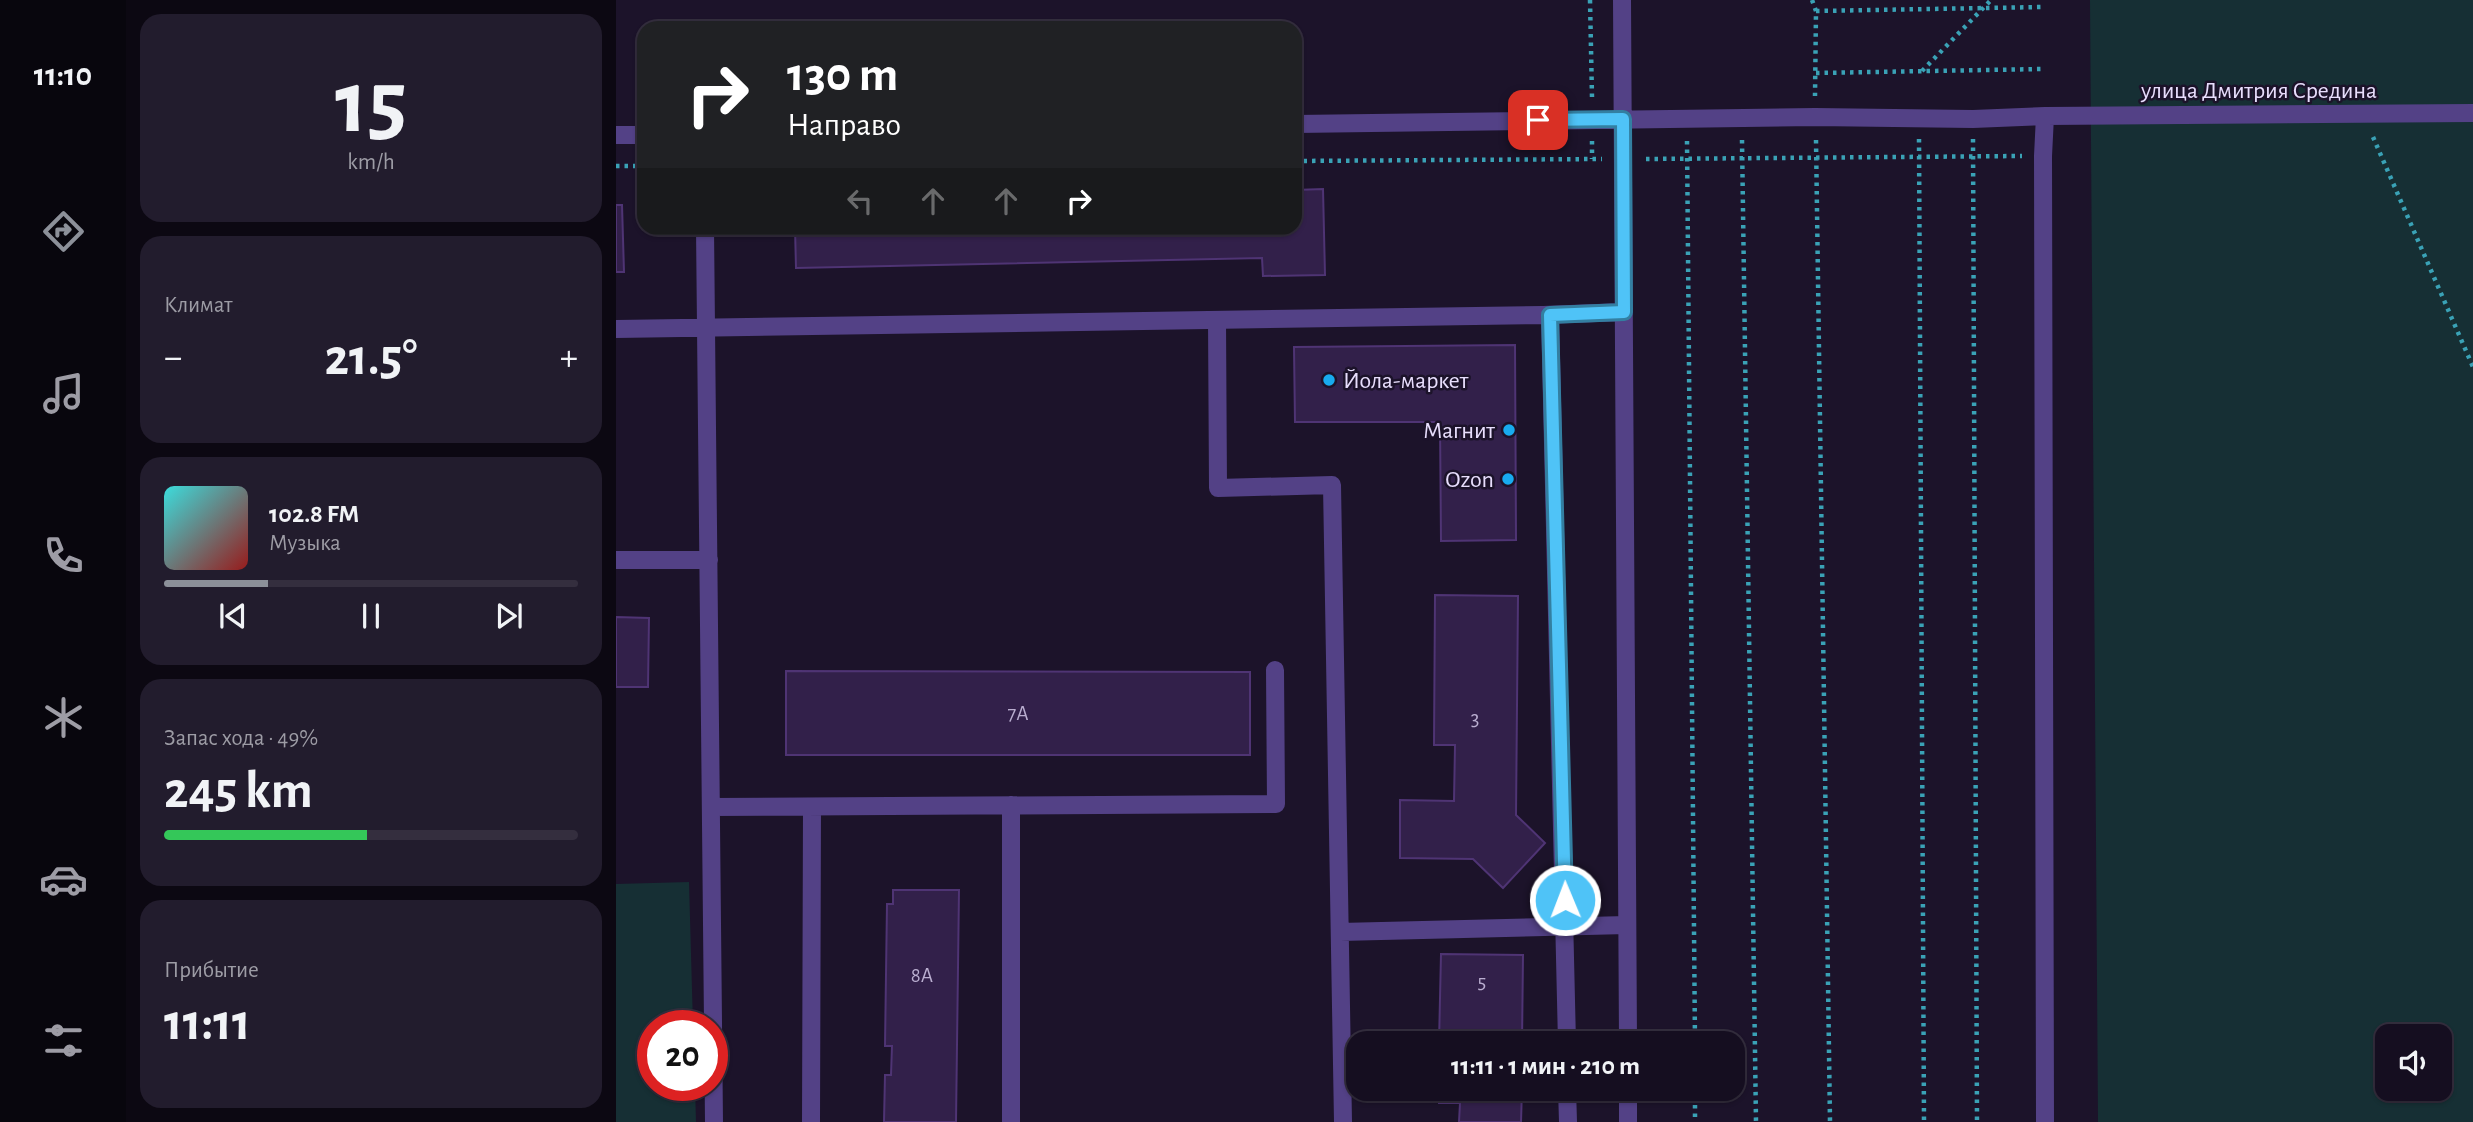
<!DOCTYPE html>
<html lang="ru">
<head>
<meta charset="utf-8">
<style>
  :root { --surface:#150e20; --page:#221c2d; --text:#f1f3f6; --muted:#9d9ca5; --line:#342e3e; --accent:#8c9099 }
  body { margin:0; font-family:"Alegreya Sans",sans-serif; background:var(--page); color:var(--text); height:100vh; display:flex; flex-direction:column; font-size:26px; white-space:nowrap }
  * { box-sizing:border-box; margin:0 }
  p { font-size:23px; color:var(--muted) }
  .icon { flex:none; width:38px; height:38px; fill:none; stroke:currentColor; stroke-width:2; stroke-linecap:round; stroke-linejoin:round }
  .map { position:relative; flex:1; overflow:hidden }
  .details { display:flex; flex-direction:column; gap:14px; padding:14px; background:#0c0812; width:490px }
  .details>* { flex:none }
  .hud { position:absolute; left:21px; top:21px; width:665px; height:214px; border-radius:21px; box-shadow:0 2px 5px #0004,0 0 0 2px var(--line); background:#202124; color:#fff; overflow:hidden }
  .controls { position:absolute; left:1759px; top:1024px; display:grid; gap:14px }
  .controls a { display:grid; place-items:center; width:77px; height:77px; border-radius:14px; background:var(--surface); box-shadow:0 2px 5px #0004,0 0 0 2px var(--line); font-size:35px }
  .speed { position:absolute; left:21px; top:1010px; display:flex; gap:14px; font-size:35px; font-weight:700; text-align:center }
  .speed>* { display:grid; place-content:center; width:91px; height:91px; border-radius:50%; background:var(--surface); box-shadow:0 2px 5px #0004,0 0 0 2px var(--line); line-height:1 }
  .speed .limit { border:10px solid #d22; background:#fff; color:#111 }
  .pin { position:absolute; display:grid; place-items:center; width:60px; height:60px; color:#fff; margin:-30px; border-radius:14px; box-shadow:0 4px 10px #0006 }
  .me { position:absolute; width:77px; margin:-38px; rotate:359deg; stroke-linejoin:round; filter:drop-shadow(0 0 5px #0008) }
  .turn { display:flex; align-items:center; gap:24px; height:147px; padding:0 35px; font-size:32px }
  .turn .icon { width:91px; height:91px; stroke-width:2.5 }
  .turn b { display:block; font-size:49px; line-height:60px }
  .lanes { display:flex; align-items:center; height:66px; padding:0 35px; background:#0003; justify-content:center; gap:35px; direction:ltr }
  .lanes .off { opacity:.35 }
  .big { font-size:52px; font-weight:700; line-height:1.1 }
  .details .card { flex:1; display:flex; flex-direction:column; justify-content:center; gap:10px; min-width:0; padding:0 24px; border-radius:21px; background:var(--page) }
  .details .dial { align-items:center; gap:0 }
  .dial b { font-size:91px; line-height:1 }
  .song { display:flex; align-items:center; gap:21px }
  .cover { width:84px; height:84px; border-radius:10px; background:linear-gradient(135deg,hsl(180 70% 55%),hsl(0 70% 35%)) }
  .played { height:7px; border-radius:4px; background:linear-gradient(90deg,var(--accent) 25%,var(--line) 25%) }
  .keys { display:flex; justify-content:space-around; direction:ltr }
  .heat { display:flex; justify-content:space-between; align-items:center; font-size:38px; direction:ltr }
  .charge { height:10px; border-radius:5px; background:linear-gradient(90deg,#34c759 49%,var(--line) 0) }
  .trip { position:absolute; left:730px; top:1031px; width:399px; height:70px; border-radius:21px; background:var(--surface); box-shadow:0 2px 5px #0004,0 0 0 2px var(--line); font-weight:700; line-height:70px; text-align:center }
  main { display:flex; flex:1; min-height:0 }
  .tab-bar { display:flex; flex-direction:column; width:126px; justify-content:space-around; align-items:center; background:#08060d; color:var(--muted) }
  .tab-bar .icon { width:49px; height:49px }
  .tab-bar .selected { color:var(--accent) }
  .tab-bar b { font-size:32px; color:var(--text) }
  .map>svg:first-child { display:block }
  .green { fill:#162f34; fill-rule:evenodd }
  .building { fill:#32204a; stroke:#4f3474; stroke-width:2 }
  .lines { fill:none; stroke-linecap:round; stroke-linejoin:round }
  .path { stroke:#3aa2b6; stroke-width:4.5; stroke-dasharray:3.5 5; stroke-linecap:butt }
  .minor { stroke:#534186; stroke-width:18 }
  .route-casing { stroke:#337fa1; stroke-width:18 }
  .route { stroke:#4fc3f7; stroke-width:12 }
  .poi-dot { fill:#18abef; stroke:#1c132a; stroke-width:2.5 }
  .labels { text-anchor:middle; stroke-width:5; stroke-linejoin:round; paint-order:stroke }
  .number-label { font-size:21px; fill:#baaed0 }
  .street-label { font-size:24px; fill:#e8defd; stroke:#1c132a }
  .poi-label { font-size:24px; fill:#e8defd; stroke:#1c132a; text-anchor:end }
</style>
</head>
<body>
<main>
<nav class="tab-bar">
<b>11:10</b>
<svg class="icon selected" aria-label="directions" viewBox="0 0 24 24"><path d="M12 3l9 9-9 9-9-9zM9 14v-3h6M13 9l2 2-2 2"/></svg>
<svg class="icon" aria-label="music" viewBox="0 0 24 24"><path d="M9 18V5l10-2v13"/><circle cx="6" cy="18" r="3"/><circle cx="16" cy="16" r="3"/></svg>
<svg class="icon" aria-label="phone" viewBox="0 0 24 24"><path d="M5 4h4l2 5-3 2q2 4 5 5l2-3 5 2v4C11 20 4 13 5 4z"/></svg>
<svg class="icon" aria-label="climate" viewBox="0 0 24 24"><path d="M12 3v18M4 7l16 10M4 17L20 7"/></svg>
<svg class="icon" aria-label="car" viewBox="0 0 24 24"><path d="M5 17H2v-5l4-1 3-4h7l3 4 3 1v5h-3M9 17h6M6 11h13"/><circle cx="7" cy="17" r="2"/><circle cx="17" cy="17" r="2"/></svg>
<svg class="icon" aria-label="filters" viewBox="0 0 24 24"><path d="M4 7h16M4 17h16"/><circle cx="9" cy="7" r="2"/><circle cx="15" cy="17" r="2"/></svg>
</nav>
<section class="details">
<div class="card dial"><b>15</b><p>km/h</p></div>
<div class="card"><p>Климат</p>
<div class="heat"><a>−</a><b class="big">21.5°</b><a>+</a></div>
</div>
<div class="card">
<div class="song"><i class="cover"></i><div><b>102.8 FM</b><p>Музыка</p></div></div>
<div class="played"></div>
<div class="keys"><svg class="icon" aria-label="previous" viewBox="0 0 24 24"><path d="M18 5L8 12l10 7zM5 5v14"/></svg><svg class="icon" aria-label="pause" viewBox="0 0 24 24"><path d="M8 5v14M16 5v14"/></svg><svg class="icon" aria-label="next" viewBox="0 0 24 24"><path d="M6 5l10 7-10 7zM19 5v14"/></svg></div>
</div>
<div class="card"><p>Запас хода · 49%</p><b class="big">245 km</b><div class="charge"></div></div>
<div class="card"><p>Прибытие</p><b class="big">11:11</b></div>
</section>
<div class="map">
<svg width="1857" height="1122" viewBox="0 0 1857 1122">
  <rect width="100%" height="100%" fill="#1c132a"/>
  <path class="green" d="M1474,0H1857V1122H1482ZM1771,1036H1824V1088H1771Z
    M73,882L77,1025L37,1026V1085H79L80,1122H0V884Z"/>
  <path class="building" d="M707,189L709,275L647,276L646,258L180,268L179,228H679V190Z
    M0,205H6L8,272H0Z
    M899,345L900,540L825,541L824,422H679L678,347Z
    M819,595L902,596L900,815L929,843L887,888L857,859L784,858V800L838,801L839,745H818Z
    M0,617L33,618L32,687H0Z
    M170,671L634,672V755H170Z
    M277,890H343L340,1122H268L269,1075H275L276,1046H269L271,904H277Z
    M825,954L907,955L906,1043H823Z
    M823,1088H906L905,1122H843L844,1103H823Z"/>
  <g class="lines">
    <path class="path" d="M974,0L976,97
      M1196,0L1200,11L1199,96
      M1200,11L1427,7
      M1306,71L1375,0
      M1200,73L1426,69
      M1757,137L1857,367
      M1303,139L1308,1122
      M1357,139L1361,1122
      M1126,140L1140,1122
      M1200,140L1214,1122
      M976,141V159
      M1071,141L1079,1043
      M1030,159L1406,156
      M679,161L986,159
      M0,166H28
      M1079,1088V1122"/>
    <path class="minor" d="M1006,0L1012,1043
      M1429,116L1857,113
      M679,124L1199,117L1357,119L1429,116L1427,156L1429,1122
      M0,135H28
      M89,228L98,1122
      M934,315L951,1043
      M601,320L602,488L716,485L727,1122
      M0,329L927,315L1008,312
      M0,560H93
      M395,805V1122
      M95,807L660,804L659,670
      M724,932L1011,925
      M951,1088L952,1122
      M1012,1088V1122
      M195,1122L196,807"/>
  </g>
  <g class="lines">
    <g class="route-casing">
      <path id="route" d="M922,120L1007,119L1008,312L934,315L949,900"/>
    </g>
    <use href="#route" class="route"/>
  </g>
  <g class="poi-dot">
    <circle cx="713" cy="380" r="7"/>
    <circle cx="893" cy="430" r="7"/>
    <circle cx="892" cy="479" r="7"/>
  </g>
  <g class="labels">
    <g class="number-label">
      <text x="402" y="720">7А</text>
      <text x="859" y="725">3</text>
      <text x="306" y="982">8А</text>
      <text x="866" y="988">5</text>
    </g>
    <g class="street-label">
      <text x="1643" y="98">улица Дмитрия Средина</text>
    </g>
    <g class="poi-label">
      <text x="727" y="388" text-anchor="start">Йола-маркет</text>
      <text x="879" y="438">Магнит</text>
      <text x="878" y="487">Ozon</text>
    </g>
  </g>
</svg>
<div class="controls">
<a><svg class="icon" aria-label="sound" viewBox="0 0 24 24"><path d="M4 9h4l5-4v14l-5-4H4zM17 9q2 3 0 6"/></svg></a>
</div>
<div class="speed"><div class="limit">20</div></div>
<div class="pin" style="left:922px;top:120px;background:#d93025"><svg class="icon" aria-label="arrive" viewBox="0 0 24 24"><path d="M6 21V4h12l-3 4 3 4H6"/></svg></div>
<svg class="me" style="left:949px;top:900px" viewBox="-20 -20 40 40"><circle r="17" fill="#4fc3f7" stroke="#fff" stroke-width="3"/><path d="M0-11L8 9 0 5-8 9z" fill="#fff"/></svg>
<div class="trip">11:11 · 1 мин · 210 m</div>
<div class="hud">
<div class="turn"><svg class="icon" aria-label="right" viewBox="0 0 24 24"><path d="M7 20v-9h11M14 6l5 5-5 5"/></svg><div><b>130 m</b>Направо</div></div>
<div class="lanes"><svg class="icon off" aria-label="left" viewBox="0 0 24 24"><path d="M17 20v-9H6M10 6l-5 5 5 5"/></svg><svg class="icon off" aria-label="ahead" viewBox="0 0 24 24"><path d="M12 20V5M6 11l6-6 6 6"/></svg><svg class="icon off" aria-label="ahead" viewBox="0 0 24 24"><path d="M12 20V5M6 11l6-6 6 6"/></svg><svg class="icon" aria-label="right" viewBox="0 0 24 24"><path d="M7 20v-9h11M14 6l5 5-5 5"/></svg></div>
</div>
</div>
</main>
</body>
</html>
